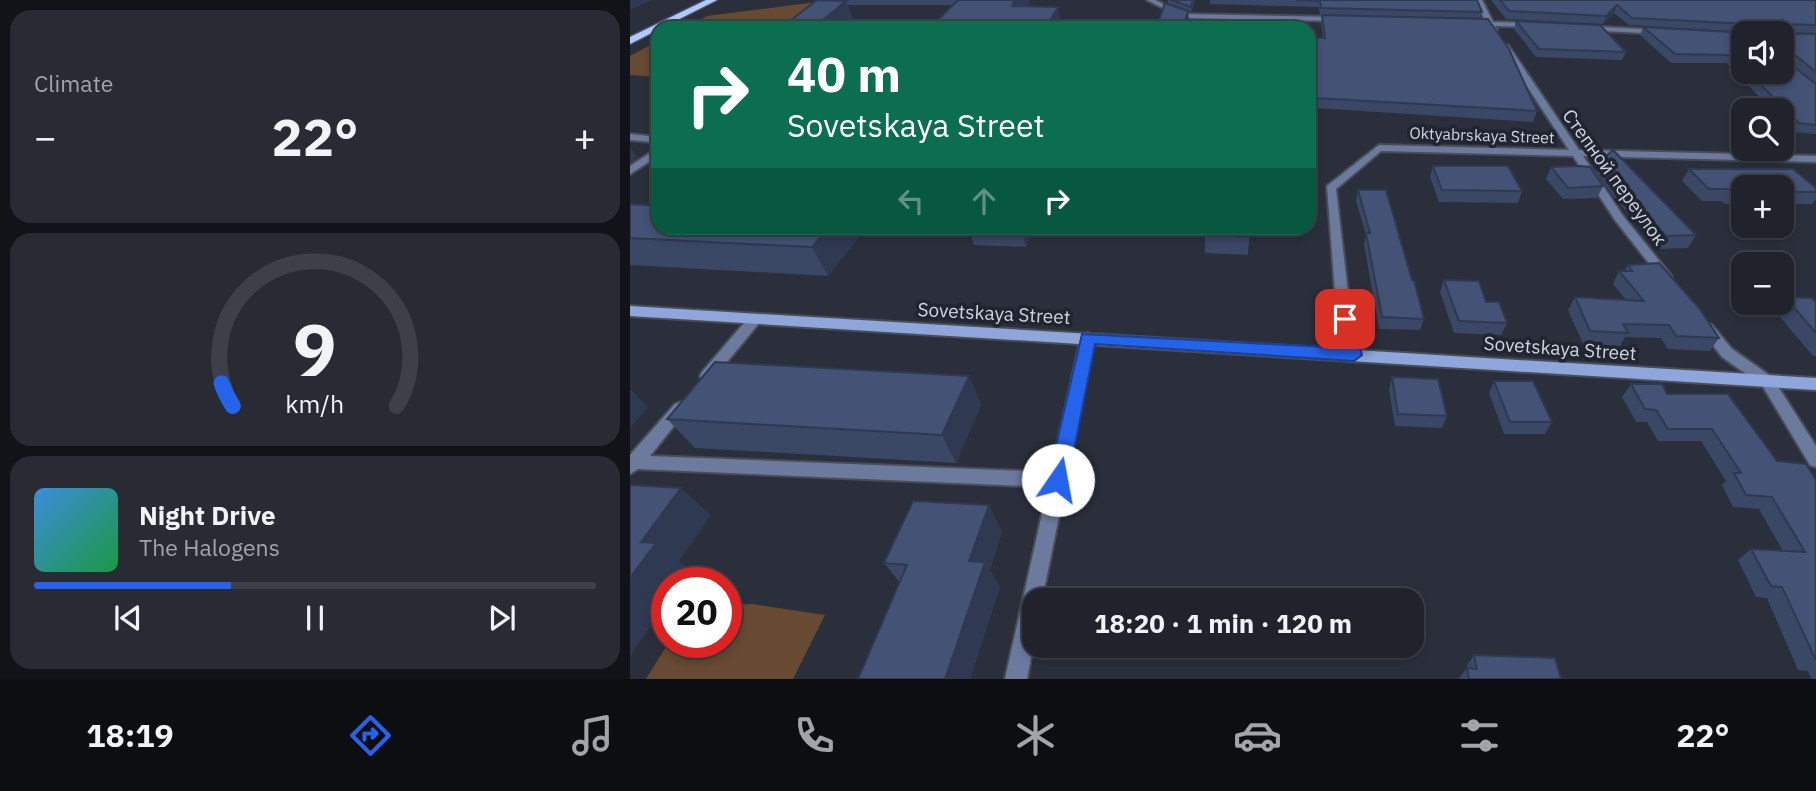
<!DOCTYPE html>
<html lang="en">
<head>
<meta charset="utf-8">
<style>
  :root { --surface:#20232c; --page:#282b34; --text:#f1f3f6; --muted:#a2a4a9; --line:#3d4048; --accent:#2563eb }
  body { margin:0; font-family:"IBM Plex Sans",sans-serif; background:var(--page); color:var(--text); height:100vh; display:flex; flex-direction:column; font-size:26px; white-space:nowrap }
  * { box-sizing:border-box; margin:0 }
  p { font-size:23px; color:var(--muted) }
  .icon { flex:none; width:38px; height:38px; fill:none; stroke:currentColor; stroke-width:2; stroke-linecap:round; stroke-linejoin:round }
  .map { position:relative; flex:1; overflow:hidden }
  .side { display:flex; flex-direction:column; gap:10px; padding:10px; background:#121318; width:630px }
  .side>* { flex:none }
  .guide { position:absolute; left:21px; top:21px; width:665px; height:214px; border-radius:21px; box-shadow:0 4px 10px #0003,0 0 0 2px var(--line); background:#0b6e4f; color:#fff; overflow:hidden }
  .tools { position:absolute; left:1101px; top:21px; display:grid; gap:14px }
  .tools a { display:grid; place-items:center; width:63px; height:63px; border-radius:14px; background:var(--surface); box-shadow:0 4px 10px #0003,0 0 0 2px var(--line); font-size:35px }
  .speed { position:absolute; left:21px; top:567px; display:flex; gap:14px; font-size:35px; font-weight:700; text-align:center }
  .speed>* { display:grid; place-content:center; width:91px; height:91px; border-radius:50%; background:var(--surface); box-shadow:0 4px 10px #0003,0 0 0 2px var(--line); line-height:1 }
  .speed .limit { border:10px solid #d22; background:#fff; color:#111 }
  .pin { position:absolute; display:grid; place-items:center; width:60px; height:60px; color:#fff; margin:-30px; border-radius:14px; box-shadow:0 4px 10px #0006 }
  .me { position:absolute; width:77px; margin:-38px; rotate:12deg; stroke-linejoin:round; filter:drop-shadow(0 0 5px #0008) }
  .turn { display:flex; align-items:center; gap:24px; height:147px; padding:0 21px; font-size:32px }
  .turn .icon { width:91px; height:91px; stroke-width:2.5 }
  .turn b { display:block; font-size:49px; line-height:60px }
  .lanes { display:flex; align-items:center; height:66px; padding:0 21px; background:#0003; justify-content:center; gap:35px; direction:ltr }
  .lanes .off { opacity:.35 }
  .big { font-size:52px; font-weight:700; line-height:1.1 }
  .side .widget { flex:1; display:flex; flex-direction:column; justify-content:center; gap:10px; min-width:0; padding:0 24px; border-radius:21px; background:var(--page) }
  .side .dial { align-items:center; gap:0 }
  .dial svg { height:182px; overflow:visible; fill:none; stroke:var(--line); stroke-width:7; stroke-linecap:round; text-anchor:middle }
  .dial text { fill:var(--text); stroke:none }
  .song { display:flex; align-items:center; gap:21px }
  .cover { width:84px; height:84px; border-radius:10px; background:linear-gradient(135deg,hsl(210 70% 55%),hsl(140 70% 35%)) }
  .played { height:7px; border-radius:4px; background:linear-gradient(90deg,var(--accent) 35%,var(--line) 35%) }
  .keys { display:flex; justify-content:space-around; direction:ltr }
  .heat { display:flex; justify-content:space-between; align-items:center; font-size:38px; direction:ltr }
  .trip { position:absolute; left:392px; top:588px; width:402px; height:70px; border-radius:21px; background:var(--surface); box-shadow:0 4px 10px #0003,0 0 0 2px var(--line); font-weight:700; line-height:70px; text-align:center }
  .dock { display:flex; height:112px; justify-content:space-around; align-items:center; background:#0d0e12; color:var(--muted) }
  .dock .icon { width:49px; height:49px }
  .dock .current { color:var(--accent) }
  .dock b { font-size:32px; color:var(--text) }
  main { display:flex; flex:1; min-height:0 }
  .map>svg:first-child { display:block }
  .green { fill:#664a32 }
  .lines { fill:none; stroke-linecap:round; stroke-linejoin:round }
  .lane-casing { stroke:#484d58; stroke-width:4 }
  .street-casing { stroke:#484d58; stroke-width:4 }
  .secondary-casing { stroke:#484d58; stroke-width:4 }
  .primary-casing { stroke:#484d58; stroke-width:3 }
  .lane { fill:#6c7b9d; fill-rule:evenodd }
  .street { fill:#6c7b9d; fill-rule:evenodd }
  .secondary { fill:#8ea6db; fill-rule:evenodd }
  .primary { fill:#afc8ff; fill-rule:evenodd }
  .wall { fill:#3a4765; fill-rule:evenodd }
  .shaded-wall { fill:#2f3952 }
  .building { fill:#435275; stroke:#2f3952; stroke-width:2 }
  .route { fill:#2563eb; stroke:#184099; stroke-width:2 }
  .labels { text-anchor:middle; stroke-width:7; stroke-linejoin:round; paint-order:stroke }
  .far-street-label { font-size:16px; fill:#d0d4dc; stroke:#202531 }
  .street-label { font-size:19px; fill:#d0d4dc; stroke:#202531 }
</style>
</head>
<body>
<main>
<section class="side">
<div class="widget"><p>Climate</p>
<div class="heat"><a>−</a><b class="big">22°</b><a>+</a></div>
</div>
<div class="widget dial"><svg viewBox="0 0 100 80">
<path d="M14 69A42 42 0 1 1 86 69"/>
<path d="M14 69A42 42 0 0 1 9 59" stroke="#2563eb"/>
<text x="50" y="56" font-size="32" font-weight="700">9</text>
<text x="50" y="72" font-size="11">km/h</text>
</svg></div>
<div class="widget">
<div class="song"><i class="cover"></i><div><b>Night Drive</b><p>The Halogens</p></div></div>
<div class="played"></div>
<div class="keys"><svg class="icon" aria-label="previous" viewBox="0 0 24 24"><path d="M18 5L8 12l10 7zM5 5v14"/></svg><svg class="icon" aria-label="pause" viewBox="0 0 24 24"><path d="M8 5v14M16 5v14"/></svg><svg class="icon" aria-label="next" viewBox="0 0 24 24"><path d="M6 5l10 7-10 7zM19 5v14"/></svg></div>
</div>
</section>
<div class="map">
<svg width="1186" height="679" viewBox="0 0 1186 679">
  <rect width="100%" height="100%" fill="#2a2f3b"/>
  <path class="green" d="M194,1L157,28H53L77,16Z
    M28,41V77L0,75V56Z
    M123,604L195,615L163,679H16L39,642H96V605Z"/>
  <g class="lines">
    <g class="lane-casing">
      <path id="lane" d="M0,134L28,137V147L22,142L0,140Z
        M28,148V156L0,174V166Z
        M125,314L132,319L130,322L82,380H72L70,376L72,372L120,316Z
        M458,333L465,338L412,600H404V641L397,679H375L418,487L8,469L0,474V455L45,404L50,402L55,404L58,408L55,412L20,456L421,472L451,338Z"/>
    </g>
    <g class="street-casing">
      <path id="street" d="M517,0H525L554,14L709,17L713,19L709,21L553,18Z
        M846,0H852L863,22L902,23L906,25L902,27L865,26L867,30L863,32L857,26L839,25L842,21H855Z
        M954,26L1031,30L1035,32L1031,34L957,30L953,28Z
        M875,45H878L949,150L1186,156V162L953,156L993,216L1040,274L1042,277L1040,280H1032L985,220L943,156L751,151L706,189L721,319L731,355L724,360L719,359L707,319L697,186L749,145L939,150L871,47Z
        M1077,323L1082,325L1102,349L1142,377L1186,446V467L1180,465L1132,385L1092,357L1072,331L1070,328Z"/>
    </g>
    <g class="secondary-casing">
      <path id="secondary" d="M0,306L1186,378V390L0,316Z"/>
    </g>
    <g class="primary-casing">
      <path id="primary" d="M76,0H87L0,44V37Z"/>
    </g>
    <use href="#lane" class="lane"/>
    <use href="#street" class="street"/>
    <use href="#secondary" class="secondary"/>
    <use href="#primary" class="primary"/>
  </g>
  <path class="wall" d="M187,0H400L397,6L431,26L322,6V5H218L224,22L217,28H151Z
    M538,0H565L561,12L538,4Z
    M580,0H847L852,12L850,18L690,15L689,7L580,4Z
    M861,0H1186V33L1156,32L1157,34H1186V134L1163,132L1152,121V110H1142L1097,63H1041L1010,35L1013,27L1115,32L999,25L984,13L973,24L876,19ZM1113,33L1152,72H1113Z
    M692,15L907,111L903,122L685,108V84H679V38H693L691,24Z
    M886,21L996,52L992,60L906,57L884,29Z
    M972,160L1066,235L1058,248L1029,249L984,197L966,171Z
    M803,166L892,191L888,203L809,202L800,177Z
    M921,167L973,186L967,198L933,199L916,179Z
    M1059,169L1186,188V199L1182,204H1152V187H1113V204H1095L1091,201H1072L1052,181Z
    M728,190L782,280L794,319L790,330L749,329L734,244L736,235L726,201Z
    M0,204L236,228L198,276L0,265Z
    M338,228H405L396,247L344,245Z
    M576,228H620L618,255L575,253V235Z
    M998,265L1089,338L1080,351L1038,349L1031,338L995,337L990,346L953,344L938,310L945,297L996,300L983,284L989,271H994Z
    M814,280L856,302L877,323L871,335L824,333L810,292Z
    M1155,297L1186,302V356H1183L1144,310L1150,303H1152V301Z
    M339,376L351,405L326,463L65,448L37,419Z
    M762,377L817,416L812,428L765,426L759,390Z
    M864,381L922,422L915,434H874L859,393Z
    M1001,384L1037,394L1147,461L1186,480V679H1181L1178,671L1168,670L1137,598L1126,597L1108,560L1121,549L1153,551L1129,509L1103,507L1092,485L1096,481L1071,441H1028L1017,422H1006L992,397Z
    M359,505L372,532L360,570L370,587L340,679H228L270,583L254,563Z
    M844,655L931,679H830L829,678L837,668H838L837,665Z"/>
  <path class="shaded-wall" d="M0,0H22L0,10Z
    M385,0H400V1L386,25L382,6Z
    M216,1L224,22L217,28H183Z
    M987,5L984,13L973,24L976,16Z
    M428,7L431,26L430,28H416Z
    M558,11L559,21L556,28H553Z
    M0,147L7,157L0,163Z
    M199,228H236L198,276L182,247Z
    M392,228H405L396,247L392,229Z
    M339,376L351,405L326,463L312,435Z
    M0,389L18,407L0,428Z
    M51,488L81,515L49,561L59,568L50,583H37V602L0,656V578L11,542Z
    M359,505L372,532L360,570L370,587L340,679H315L339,561Z"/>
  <path class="building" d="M187,0L216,1L183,28H151Z
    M328,0H385L382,6L428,7L416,28H300Z
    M541,0H563L561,7Z
    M666,0H847L852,12L691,8L690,1Z
    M870,0H1186V25L1157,24L1154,31L1157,34H1186V72L1159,50H1155V60L1186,84V125L1169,123L1118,72H1152V33H1113V67L1101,55L1045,54L1013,27L1117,33L1119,24L1002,18L987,5L976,16L879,11Z
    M535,3L558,11L553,28H526Z
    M692,15L858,19L879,49L907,111L687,98L686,74H679V38H695Z
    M886,21L970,25L996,52L909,49Z
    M983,150L1066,235L1036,236L990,186L972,160Z
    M803,166H878L892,191L812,190Z
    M950,166L960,167L973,186L938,188L921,167Z
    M1059,169H1163L1186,188V192H1152V187H1113V192H1103L1098,189H1079Z
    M728,190H756L782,280H784L794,319L752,317L736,233H740Z
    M0,204L28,206V228H199L182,247L0,238Z
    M353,228H392V229Z
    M576,228H619L618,237L575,235Z
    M1029,263L1069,308L1089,338L1046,336L1039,325L993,324L998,333L960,331L945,297L1014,301L989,271H1002L998,265Z
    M814,280L849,281L856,302H869L877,323L829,321Z
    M1155,297L1182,298L1186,302V333Z
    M85,362L339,376L312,435L37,419Z
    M762,377L808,379L817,416L768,414Z
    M864,381H903L922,422H880Z
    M1001,384H1032L1037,394H1098L1147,461L1176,464L1186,480V660L1152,587L1141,586L1121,549L1175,552L1142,497L1116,495L1104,473H1111L1082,429H1038L1026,410L1015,409Z
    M0,485L51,488L11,542L26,543L0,578Z
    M283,501L359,505L339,561L355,562L315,679H228L277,565L254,563Z
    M844,655L925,658L931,679H839L837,668L847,669Z"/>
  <path class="route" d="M715,314L722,319L732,355L724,361L465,344L438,480L435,486L428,488L421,486L418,480L452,334L714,348L707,319Z"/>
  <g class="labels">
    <g class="far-street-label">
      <text transform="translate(852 135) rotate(2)" y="6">Oktyabrskaya Street</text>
    </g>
    <g class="street-label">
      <text transform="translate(985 177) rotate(54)" y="7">Степной переулок</text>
      <text transform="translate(364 313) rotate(3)" y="7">Sovetskaya Street</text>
      <text transform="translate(930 348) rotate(4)" y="7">Sovetskaya Street</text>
    </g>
  </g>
</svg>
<div class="tools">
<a><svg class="icon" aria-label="sound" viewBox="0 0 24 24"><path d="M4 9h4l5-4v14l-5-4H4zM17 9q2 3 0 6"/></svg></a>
<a><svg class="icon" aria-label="search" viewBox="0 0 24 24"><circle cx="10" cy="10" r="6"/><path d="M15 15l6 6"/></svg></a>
<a>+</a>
<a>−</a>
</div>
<div class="speed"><div class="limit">20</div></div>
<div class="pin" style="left:715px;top:319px;background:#d93025"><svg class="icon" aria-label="arrive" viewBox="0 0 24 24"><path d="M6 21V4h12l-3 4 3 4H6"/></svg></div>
<svg class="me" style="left:428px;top:480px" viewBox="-20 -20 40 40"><circle r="19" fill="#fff"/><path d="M0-13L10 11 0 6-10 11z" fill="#2563eb"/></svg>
<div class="trip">18:20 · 1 min · 120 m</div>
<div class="guide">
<div class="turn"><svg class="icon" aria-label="right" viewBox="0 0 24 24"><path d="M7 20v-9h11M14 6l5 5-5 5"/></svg><div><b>40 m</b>Sovetskaya Street</div></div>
<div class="lanes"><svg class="icon off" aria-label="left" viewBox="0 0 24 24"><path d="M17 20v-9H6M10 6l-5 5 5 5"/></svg><svg class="icon off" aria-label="ahead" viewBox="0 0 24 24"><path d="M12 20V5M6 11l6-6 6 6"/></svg><svg class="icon" aria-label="right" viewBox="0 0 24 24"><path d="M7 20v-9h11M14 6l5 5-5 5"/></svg></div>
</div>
</div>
</main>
<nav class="dock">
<b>18:19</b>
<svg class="icon current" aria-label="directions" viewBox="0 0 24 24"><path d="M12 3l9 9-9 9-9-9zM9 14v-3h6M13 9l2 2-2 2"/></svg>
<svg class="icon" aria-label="music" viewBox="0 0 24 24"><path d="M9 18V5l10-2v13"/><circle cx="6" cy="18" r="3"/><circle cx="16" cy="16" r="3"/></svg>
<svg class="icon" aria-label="phone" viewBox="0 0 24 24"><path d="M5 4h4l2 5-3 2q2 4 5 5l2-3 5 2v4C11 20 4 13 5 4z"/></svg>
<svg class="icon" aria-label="climate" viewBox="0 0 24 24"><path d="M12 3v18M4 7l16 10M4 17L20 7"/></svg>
<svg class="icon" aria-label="car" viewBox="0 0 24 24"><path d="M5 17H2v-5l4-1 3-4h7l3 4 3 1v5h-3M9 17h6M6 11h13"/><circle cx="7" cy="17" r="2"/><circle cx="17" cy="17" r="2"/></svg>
<svg class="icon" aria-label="filters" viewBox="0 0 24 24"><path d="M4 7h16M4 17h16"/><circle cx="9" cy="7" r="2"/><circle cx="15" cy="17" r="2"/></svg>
<b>22°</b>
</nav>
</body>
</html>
